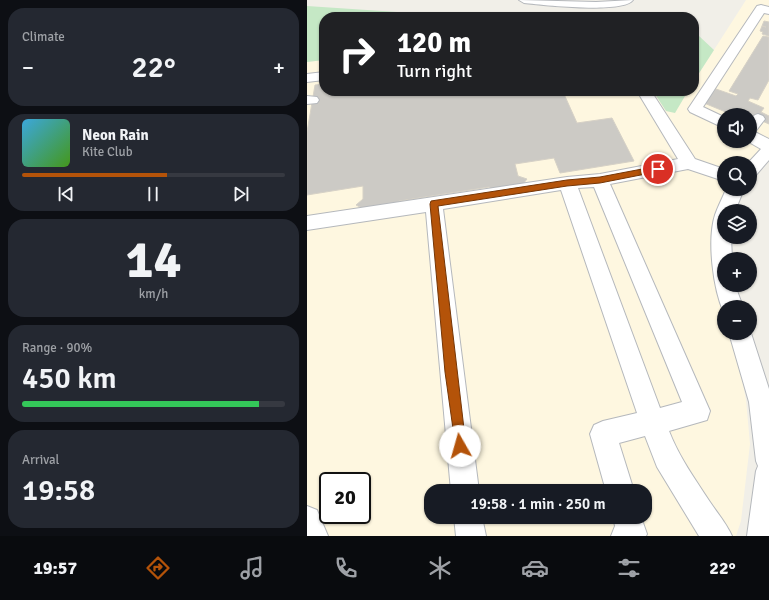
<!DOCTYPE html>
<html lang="en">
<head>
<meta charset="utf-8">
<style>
  :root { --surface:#171b24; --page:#242831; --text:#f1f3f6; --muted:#9ea1a6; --line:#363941; --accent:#b45309 }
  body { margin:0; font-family:Signika,sans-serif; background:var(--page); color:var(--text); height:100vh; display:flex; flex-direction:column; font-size:15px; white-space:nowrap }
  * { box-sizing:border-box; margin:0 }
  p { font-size:13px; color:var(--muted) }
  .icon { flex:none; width:22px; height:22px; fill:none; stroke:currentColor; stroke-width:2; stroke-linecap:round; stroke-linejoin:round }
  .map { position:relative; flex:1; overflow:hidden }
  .side { display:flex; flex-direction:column; gap:8px; padding:8px; background:#0d0f14; width:307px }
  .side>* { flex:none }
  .banner { position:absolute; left:12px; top:12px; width:380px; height:84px; border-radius:16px; box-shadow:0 1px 3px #0004; background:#202124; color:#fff; overflow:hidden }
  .buttons { position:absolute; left:410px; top:108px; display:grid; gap:8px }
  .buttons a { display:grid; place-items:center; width:40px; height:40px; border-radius:50%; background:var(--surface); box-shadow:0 1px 3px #0004; font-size:20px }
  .speed { position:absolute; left:12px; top:472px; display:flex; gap:8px; font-size:20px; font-weight:700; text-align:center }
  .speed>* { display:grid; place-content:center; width:52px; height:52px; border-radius:50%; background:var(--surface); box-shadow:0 1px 3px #0004; line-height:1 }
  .speed .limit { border:2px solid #111; border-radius:6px; background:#fff; color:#111 }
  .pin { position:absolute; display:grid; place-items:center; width:34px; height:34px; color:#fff; margin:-17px; border:2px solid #fff; border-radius:50%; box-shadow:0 1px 4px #0007 }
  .me { position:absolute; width:44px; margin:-22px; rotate:353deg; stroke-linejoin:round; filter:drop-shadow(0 0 3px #0008) }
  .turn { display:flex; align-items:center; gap:14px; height:84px; padding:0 12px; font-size:18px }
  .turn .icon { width:52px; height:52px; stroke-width:2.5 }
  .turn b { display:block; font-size:28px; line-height:34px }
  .big { font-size:30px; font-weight:600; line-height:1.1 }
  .side .widget { flex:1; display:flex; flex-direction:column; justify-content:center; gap:6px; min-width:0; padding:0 14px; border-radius:16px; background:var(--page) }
  .side .dial { align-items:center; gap:0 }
  .dial b { font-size:52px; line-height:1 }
  .song { display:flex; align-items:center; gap:12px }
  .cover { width:48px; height:48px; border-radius:6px; background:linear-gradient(135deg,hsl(200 70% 55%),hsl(100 70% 35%)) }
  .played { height:4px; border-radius:2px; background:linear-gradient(90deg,var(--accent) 55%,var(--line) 55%) }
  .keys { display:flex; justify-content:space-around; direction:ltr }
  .heat { display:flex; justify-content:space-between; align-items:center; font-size:22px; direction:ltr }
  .charge { height:6px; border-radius:3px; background:linear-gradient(90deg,#34c759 90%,var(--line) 0) }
  .trip { position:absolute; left:117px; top:484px; width:228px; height:40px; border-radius:16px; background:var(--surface); box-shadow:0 1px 3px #0004; font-weight:600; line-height:40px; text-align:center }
  .tab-bar { display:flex; height:64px; justify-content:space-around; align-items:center; background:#090b0e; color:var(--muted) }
  .tab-bar .icon { width:28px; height:28px }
  .tab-bar .on { color:var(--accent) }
  .tab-bar b { font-size:18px; color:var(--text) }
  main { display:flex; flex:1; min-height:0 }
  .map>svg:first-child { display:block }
  .commercial { fill:#fef7e0; fill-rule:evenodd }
  .green { fill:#c5e8c5 }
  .building { fill:#cccac5; stroke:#d6d1c6 }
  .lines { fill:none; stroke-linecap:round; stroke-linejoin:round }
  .minor-casing { stroke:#b5b8bc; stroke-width:2 }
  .minor { fill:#fff; fill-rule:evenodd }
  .route { fill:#b45309; stroke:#753606 }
</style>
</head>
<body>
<main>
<section class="side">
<div class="widget"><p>Climate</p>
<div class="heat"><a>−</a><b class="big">22°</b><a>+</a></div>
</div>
<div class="widget">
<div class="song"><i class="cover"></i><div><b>Neon Rain</b><p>Kite Club</p></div></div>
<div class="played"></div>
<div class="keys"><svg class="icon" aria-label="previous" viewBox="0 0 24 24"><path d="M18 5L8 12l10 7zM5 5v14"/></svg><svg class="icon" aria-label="pause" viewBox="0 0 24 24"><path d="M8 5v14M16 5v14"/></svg><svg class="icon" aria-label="next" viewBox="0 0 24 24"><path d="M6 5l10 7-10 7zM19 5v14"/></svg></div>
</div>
<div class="widget dial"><b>14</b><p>km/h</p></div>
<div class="widget"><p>Range · 90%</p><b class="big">450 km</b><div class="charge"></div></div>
<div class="widget"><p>Arrival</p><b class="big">19:58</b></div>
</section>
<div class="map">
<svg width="462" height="536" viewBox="0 0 462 536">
  <rect width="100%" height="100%" fill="#f1efe8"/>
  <path class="commercial" d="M439,0H462V141L443,163H417V189H425L412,206L417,333H423L432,363L439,400L443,444L434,521L429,536H0V62L17,60V91H346L359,111L367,112L381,91H387V81ZM417,115H443V141H417ZM21,481H55V515H21ZM124,491H338V517H124Z"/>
  <path class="green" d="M0,6L105,13L132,17H17V60L0,62Z
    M392,36L407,50L387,81V37Z
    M346,91H381L368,113L359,111Z"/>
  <path class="building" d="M457,21L462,22V36L455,34L456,32L453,31L455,26L459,27L455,26Z
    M456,36L462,37V80L451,100L443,98L441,101L457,108L454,112L462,116V124L448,118L444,123L443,115H426L397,103L409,89L429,96L431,94L422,91Z
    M17,84V91H282L257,94L270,123L305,118L327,161L253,173L247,158L208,164L211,176L220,179L216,184L185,188L182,187L92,201L89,203L57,209L49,205L56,199V186L0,195V132L8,85Z"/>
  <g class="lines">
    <g class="minor-casing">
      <path id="minor" d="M212,0L289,2L326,0C316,14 236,5 217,3Z
        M454,5L462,7V14L457,13L396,107L417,117V128L383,112L381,109L450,6Z
        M17,72V80L0,82V74Z
        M330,91H344L388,159L417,169V181L381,169L303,184L403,411L400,420L362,431C372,457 388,479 403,502C411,514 419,523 425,536H392L350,467L338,436L312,443L327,491H299L283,434L287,425L296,421L330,413L254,190L136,209L172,491H144L119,212L0,230V216L260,177L293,174L371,159ZM287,187L375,402L353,408L271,188Z
        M0,96L10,97L12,100L10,103L0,104Z
        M451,114L456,116L458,119L448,132L462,139V160L449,175L443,177V163H441L454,149L440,141H443C443,131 439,117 451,114Z
        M419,189H437L428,211H417V237H424L425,259H417V285H428L436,307H417V313C406,289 400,240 408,215C411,206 416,197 419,189Z
        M443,330L462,389V536H440L449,471L451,466L449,461L442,402L422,333H443Z
        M0,506L10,510L21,536H0Z
        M147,517H175L179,536H149Z
        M306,517H334L340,534L339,536H304L308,526Z"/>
    </g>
    <use href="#minor" class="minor"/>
  </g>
  <path class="route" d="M351,166L354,167V171L293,183L260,186L131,206L159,446L157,450L153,452L149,450L138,372L123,204L124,201L260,180L293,177Z"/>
</svg>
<div class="buttons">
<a><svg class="icon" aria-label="sound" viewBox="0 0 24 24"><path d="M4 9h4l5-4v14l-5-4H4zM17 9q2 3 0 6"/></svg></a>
<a><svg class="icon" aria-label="search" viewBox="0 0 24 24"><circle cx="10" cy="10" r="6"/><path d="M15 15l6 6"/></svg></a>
<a><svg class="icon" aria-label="layers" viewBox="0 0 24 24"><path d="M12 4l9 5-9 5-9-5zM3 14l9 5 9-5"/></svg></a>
<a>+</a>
<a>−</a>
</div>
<div class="speed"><div class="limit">20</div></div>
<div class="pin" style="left:351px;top:169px;background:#d93025"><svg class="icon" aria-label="arrive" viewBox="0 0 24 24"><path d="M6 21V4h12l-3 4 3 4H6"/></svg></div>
<svg class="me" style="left:153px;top:446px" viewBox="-20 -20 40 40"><circle r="19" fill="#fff"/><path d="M0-13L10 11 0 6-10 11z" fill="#b45309"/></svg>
<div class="trip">19:58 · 1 min · 250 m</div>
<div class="banner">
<div class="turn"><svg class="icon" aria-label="right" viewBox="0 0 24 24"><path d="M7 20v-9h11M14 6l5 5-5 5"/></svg><div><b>120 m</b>Turn right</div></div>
</div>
</div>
</main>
<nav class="tab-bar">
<b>19:57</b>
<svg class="icon on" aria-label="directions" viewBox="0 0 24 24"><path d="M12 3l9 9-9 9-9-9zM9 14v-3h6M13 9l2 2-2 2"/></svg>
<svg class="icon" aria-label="music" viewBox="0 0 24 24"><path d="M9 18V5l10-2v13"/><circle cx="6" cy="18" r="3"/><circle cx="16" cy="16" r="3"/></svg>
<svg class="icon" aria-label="phone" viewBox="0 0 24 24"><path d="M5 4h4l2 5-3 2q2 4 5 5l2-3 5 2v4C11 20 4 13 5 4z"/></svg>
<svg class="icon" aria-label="climate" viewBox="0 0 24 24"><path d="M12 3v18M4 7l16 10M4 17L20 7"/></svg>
<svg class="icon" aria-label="car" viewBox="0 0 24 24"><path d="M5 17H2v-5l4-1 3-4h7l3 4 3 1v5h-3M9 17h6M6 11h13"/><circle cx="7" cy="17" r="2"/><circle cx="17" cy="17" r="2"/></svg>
<svg class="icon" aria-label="filters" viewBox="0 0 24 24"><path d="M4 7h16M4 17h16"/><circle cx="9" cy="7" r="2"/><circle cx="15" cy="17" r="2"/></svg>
<b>22°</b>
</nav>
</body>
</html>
